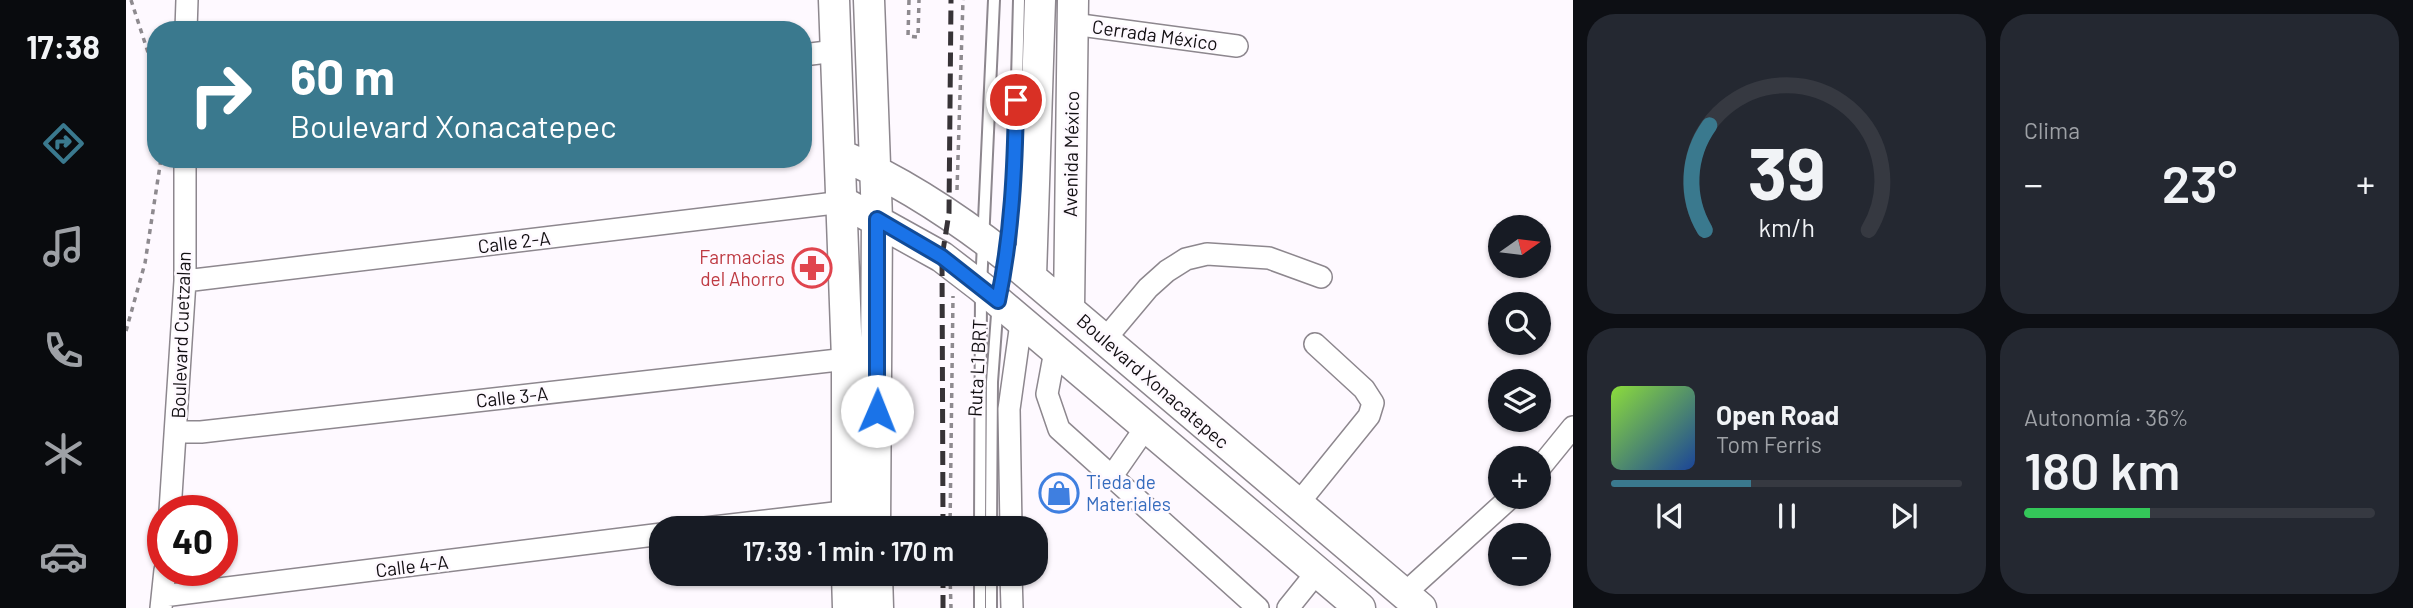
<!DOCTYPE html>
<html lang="es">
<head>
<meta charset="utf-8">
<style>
  :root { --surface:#171b24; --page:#242831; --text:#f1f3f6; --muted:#9ea1a6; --line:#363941; --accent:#3a798e }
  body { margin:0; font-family:Barlow,sans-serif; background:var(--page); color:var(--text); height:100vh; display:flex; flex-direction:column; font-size:26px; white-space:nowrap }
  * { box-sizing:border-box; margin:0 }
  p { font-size:23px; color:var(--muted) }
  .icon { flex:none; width:38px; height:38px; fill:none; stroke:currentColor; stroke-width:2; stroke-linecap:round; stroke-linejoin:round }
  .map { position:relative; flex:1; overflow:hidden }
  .drawer { display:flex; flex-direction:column; gap:14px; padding:14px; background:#0d0f14; width:840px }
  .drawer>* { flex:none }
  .hud { position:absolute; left:21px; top:21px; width:665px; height:147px; border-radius:28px; box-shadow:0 2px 5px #0004; background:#3a798e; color:#fff; overflow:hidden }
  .needle { width:46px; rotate:76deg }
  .buttons { position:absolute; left:1362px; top:215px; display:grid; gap:14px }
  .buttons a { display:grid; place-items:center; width:63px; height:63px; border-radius:50%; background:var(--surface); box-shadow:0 2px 5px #0004; font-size:35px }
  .speed { position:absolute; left:21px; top:495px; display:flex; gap:14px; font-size:35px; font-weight:700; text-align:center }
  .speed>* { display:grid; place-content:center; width:91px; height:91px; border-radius:50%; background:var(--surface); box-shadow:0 2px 5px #0004; line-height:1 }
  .speed .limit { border:10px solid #d22; background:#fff; color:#111 }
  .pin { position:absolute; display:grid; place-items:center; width:60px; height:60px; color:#fff; margin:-30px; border:4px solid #fff; border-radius:50%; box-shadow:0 2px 7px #0007 }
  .me { position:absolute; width:77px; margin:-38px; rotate:1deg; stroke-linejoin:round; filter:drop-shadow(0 0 5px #0008) }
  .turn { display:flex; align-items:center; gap:24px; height:147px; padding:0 28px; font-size:32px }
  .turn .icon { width:91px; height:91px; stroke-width:2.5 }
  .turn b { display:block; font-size:49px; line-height:60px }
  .big { font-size:52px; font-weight:600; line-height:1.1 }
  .drawer .tile { flex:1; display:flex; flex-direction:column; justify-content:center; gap:10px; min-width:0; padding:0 24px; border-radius:28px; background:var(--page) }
  .drawer .dial { align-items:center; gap:0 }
  .dial svg { height:182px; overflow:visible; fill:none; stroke:var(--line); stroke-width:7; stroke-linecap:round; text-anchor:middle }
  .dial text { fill:var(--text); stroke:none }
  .song { display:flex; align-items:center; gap:21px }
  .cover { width:84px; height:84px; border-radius:10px; background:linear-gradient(135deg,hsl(90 70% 55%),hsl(220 70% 35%)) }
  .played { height:7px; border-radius:4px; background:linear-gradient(90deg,var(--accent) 40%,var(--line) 40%) }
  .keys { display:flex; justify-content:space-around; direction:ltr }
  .heat { display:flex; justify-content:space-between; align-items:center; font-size:38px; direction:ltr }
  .charge { height:10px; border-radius:5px; background:linear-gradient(90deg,#34c759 36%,var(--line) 0) }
  .drawer .tiles { flex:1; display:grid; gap:14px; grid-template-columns:repeat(2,1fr) }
  .trip { position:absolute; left:523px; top:516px; width:399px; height:70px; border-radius:28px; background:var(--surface); box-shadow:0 2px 5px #0004; font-weight:600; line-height:70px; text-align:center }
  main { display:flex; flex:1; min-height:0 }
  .tabs { display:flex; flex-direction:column; width:126px; justify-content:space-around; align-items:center; background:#090b0e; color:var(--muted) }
  .tabs .icon { width:49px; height:49px }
  .tabs .active { color:var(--accent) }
  .tabs b { font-size:32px; color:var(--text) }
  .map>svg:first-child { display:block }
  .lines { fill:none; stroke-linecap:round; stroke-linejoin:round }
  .lane-casing { stroke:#8d878e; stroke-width:14 }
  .street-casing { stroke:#8d878e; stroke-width:24 }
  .secondary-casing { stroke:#8d878e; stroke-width:33 }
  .path { stroke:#8e8a8f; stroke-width:3.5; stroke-dasharray:5 5; stroke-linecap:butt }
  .lane { stroke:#fff; stroke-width:10 }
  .street { stroke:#fff; stroke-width:21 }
  .secondary { stroke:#fff; stroke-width:30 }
  .rail { stroke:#373337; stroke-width:5; stroke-dasharray:14 7; stroke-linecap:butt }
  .route-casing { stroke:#114b97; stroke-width:18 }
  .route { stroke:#1a73e8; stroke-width:12 }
  .labels { text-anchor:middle; stroke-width:5; stroke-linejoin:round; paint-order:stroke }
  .street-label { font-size:19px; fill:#120f12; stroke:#fef9ff }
  .health-label { font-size:19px; fill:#be3a42; stroke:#fef9ff; text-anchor:end }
  .shop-label { font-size:19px; fill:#366cbe; stroke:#fef9ff; text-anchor:start }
</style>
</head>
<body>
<main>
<nav class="tabs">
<b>17:38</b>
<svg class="icon active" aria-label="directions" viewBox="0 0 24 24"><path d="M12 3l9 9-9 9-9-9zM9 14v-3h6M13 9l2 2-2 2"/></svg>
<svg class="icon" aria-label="music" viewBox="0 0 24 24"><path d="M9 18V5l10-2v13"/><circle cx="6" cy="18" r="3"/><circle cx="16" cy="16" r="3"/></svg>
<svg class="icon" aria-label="phone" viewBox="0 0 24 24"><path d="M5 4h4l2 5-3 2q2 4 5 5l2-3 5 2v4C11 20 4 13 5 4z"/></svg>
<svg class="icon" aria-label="climate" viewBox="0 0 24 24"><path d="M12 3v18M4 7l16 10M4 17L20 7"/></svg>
<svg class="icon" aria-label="car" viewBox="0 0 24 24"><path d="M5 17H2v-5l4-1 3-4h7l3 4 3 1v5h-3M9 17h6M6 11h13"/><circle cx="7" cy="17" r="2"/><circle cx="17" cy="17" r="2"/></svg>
</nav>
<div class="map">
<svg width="1447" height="608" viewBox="0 0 1447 608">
  <rect width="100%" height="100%" fill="#fef9ff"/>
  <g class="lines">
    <g class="lane-casing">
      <path id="lane" d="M854,528L855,287L868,0
        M865,528L866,382L872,301L881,257L888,200L893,0
        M854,574V608
        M865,608V574"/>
    </g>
    <g class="street-casing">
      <path id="street" d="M947,24L1111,46
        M60,30L61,0
        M677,55L709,51
        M59,281L717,202
        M980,338L1022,288L1041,271L1060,259L1081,254L1143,258L1195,277
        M929,351L921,394L933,429L1132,608
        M51,432H75L721,359
        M1412,470L1447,427
        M986,476L1020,427
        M1171,505L1243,416L1247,403L1238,389L1189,344
        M44,511L59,281V159
        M579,528L734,510
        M885,528L883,409L895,323
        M885,574L886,608
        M1278,594L1385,497
        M37,596L536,534
        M35,608L39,570
        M1162,608L1191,572"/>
    </g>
    <g class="secondary-casing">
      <path id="secondary" d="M708,0L721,359V528
        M743,0L751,219L749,528
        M715,155C776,181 830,217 881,257L1295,608
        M717,202L816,257L855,287L1234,608
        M905,276L914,0
        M943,308L947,0
        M721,574L722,608
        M751,574L752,608"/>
    </g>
    <path class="path" d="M5,0L30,77
      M783,0L782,36L792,37L793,0
      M831,190L837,0
      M0,331L19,263L35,159
      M824,528L827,296
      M824,574L825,608"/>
    <use href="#lane" class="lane"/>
    <use href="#street" class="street"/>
    <use href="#secondary" class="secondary"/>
    <path class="rail" d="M817,528L816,257L823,213L825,0
      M817,574V608"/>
  </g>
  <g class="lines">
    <g class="route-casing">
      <path id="route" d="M751,411V219L816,257L872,301C886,234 889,168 890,100"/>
    </g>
    <use href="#route" class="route"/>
  </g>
  <defs>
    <g id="pharmacy-ring" transform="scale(2.0125)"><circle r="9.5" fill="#fef9ff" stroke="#e0444e" stroke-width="1.5"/><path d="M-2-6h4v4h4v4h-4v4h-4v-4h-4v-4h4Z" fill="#e0444e"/></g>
    <g id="shop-ring" transform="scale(2.0125)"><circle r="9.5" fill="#fef9ff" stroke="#3f7fe0" stroke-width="1.5"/><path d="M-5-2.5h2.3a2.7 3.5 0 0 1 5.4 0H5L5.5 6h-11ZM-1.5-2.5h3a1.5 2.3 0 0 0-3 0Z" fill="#3f7fe0"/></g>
  </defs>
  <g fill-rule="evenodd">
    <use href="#pharmacy-ring" x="686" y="268"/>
    <use href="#shop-ring" x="933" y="493"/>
  </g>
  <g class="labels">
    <g class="street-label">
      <text transform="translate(1029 35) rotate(8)" y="7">Cerrada México</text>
      <text transform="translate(945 154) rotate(-89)" y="7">Avenida México</text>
      <text transform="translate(388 242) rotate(-7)" y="7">Calle 2-A</text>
      <text transform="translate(55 335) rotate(-88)" y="7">Boulevard Cuetzalan</text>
      <text transform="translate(851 368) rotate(-87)" y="7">Ruta L1 BRT</text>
      <text transform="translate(1027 381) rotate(41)" y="7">Boulevard Xonacatepec</text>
      <text transform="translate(386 397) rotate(-6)" y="7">Calle 3-A</text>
      <text transform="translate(286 566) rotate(-7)" y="7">Calle 4-A</text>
    </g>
    <g class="health-label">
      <text x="659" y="264">Farmacias<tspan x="659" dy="22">del Ahorro</tspan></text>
    </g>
    <g class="shop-label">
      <text x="960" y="489">Tieda de<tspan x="960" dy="22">Materiales</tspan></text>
    </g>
  </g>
</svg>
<div class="buttons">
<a><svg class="needle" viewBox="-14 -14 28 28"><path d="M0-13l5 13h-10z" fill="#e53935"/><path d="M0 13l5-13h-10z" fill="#9ea1a6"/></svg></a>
<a><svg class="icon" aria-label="search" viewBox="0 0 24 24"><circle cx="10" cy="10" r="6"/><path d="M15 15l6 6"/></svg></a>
<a><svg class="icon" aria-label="layers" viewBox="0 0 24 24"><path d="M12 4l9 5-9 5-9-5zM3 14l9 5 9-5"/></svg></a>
<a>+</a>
<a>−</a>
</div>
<div class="speed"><div class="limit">40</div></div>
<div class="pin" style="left:890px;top:100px;background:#d93025"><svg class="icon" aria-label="arrive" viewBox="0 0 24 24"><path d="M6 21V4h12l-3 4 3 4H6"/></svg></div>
<svg class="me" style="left:751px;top:411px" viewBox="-20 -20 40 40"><circle r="19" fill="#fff"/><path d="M0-13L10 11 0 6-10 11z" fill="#1a73e8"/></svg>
<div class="trip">17:39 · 1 min · 170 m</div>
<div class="hud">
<div class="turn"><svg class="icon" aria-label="right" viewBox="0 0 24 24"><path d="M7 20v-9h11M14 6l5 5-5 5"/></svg><div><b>60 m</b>Boulevard Xonacatepec</div></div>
</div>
</div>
<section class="drawer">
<div class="tiles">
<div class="tile dial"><svg viewBox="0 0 100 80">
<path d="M14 69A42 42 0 1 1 86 69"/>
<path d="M14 69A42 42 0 0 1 16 23" stroke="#3a798e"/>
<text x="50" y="56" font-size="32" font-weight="700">39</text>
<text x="50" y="72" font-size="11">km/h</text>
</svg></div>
<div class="tile"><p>Clima</p>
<div class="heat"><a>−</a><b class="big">23°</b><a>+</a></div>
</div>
<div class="tile">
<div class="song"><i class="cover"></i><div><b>Open Road</b><p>Tom Ferris</p></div></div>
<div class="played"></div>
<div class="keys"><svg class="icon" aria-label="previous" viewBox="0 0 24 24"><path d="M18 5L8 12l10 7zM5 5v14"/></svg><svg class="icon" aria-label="pause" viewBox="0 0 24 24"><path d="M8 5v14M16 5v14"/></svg><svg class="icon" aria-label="next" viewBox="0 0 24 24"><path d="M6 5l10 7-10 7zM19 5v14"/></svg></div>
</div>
<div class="tile"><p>Autonomía · 36%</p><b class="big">180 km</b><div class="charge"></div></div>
</div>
</section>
</main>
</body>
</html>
